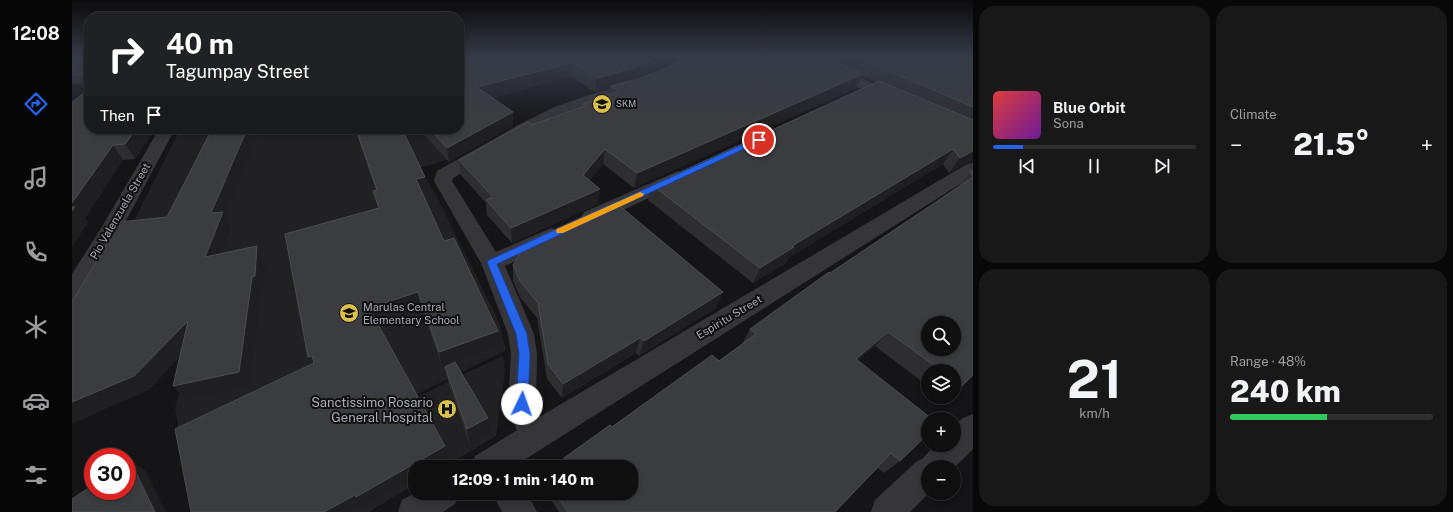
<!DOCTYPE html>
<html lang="en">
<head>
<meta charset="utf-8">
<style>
  :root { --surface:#100f10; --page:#191819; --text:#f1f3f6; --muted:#9c9c9f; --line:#302f30; --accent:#2563eb }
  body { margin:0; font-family:"Public Sans",sans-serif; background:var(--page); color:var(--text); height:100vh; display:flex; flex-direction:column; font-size:15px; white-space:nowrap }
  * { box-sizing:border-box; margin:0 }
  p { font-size:13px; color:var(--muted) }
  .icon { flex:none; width:22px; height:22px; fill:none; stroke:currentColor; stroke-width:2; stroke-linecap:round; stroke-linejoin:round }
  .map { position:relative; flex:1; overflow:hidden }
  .side { display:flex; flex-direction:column; gap:6px; padding:6px; background:#090809; width:480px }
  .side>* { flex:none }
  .top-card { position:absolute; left:12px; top:12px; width:380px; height:122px; border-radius:16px; box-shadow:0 2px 6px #0003,0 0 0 1px var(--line); background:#202124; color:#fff; overflow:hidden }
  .fabs { position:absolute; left:849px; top:316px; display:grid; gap:8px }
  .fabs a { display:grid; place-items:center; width:40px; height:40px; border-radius:50%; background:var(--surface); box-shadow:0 2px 6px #0003,0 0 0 1px var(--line); font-size:20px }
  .speed { position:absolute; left:12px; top:448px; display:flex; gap:8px; font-size:20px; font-weight:700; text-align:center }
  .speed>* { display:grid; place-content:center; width:52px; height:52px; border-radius:50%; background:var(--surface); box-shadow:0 2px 6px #0003,0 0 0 1px var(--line); line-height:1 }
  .speed .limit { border:6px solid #d22; background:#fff; color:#111 }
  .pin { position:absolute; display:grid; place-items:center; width:34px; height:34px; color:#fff; margin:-17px; border:2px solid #fff; border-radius:50%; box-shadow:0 1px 4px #0007 }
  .me { position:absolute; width:44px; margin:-22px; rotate:3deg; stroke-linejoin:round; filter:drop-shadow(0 0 3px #0008) }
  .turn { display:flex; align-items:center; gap:14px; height:84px; padding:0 16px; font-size:18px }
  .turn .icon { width:52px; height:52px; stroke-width:2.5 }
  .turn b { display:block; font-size:28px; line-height:34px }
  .then { display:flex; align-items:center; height:38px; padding:0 16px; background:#0003; gap:8px; font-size:15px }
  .big { font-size:30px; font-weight:800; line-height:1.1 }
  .side .widget { flex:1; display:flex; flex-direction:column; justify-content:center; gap:6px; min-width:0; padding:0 14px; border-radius:16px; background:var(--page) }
  .side .dial { align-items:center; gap:0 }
  .dial b { font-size:52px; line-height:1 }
  .song { display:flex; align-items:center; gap:12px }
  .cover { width:48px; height:48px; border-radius:6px; background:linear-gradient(135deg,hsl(0 70% 55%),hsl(280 70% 35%)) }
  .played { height:4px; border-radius:2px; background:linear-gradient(90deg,var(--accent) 15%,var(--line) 15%) }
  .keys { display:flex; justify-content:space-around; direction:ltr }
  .heat { display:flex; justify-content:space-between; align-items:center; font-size:22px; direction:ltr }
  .charge { height:6px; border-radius:3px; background:linear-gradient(90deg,#34c759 48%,var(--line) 0) }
  .side .tiles { flex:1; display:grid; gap:6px; grid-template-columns:repeat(2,1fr) }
  .trip { position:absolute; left:336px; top:460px; width:230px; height:40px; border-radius:16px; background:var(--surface); box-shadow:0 2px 6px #0003,0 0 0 1px var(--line); font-weight:800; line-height:40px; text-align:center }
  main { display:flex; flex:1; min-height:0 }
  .dock { display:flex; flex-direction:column; width:72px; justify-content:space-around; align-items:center; background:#060606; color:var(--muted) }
  .dock .icon { width:28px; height:28px }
  .dock .active { color:var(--accent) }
  .dock b { font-size:18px; color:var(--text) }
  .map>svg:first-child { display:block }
  .built { fill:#212123 }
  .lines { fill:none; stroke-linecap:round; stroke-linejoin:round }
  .minor { fill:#36363a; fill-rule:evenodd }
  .tertiary { fill:#36363a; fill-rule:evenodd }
  .wall { fill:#2e2e31 }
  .shaded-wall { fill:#1f1e20 }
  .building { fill:#3b3c3f; stroke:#4c4d51; fill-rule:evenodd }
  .route { fill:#2563eb; stroke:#184099 }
  .slow { fill:#f59e0b }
  .labels { text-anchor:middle; stroke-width:4; stroke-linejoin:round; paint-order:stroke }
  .far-poi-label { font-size:9px; fill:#a8aab4; stroke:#100f11; text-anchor:start }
  .street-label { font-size:11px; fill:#a8aab4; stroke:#100f11 }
  .poi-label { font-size:11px; fill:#a8aab4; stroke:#100f11; text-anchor:start }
  .near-poi-label { font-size:13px; fill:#a8aab4; stroke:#100f11; text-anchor:end }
</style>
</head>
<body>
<main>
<nav class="dock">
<b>12:08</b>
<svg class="icon active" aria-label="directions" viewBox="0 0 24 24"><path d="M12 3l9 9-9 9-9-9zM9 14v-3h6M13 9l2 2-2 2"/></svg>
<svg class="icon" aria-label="music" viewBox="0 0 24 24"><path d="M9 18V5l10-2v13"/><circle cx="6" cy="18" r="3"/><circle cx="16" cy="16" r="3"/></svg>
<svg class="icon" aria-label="phone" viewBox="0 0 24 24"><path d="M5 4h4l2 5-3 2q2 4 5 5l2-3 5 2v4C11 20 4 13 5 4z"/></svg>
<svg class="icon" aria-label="climate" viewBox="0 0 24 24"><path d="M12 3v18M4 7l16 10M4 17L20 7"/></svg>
<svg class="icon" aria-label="car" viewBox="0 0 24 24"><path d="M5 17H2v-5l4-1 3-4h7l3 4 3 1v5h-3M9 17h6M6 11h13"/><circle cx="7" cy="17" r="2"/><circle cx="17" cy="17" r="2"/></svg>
<svg class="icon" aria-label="filters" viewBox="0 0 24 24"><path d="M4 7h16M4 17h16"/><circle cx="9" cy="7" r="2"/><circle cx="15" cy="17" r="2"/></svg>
</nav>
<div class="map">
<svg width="901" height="512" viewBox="0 0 901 512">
  <rect width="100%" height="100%" fill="#151416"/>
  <path class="built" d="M108,129H360L378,159L348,168L364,195L427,322L434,350L120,506L103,408L133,305L34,277Z
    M431,356L433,372L424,436L372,467H343V484L297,512H132L131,505L377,381Z"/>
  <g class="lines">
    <path class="minor" d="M606,56H620L608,73L563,91L527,101L497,112L460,132L381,178L380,181L424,252L479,228L486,230L490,235L486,240L433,266L462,334L465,354L464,404L468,416L477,436L472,446L462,450L452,446L440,419L436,404L439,354L436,334L409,263L362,181L365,171L448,124L485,106L517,95L553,85L598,67Z
      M723,56H742L828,96L831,99L828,102L823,104L818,102L725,59Z
      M606,171L613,173L615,177L613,181L526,222L519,224L512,222L509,217L512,212Z
      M901,414V449L882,468V467H856L857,493L838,512H799L803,500L845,461L850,459L863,445H882V426L891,418Z
      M420,493H455L465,512H430Z"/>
    <path class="tertiary" d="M87,129H103L50,228L8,299L0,302V274L31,225Z
      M901,163V176L441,467H399L403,456L452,426L895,164Z
      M343,493H388L383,504L371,512H326L330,500Z"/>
  </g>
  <path class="wall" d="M0,56H17V85L0,84Z
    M387,56L597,66L563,79L612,61L615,56H901V162L894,163L877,173L871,164L716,258L714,263L681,283L576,200L580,185L804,82L790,76L784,88L562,188L531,164L518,180L526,204L440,243L415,215L414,203L389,175L387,160L460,125L510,107L511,104L537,95L538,88L523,92L499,76L420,98L441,112V126L377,162L347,129H387Z
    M17,129H83L63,159L51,160L13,218L16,222L0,246Z
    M283,129H330L355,192L350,194L372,241L427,346L370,366L349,307L305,322L376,459L291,508L290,506L240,364L306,208L301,191L304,190Z
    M901,170L890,386L882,392V371H856V386L803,346L786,360L828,461L812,473L806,468L763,512H487L474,493H559V467H490L492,458L540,427L647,361L671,344H670L678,329L758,273L887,186L898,172Z
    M453,243L651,292L644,308L567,356L564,353L490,398L475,379L465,318L448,297L441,281V265L453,247Z
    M373,367L418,434L398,446L377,385Z
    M870,397H876L873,399Z"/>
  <path class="shaded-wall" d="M590,56H605L597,66L553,84L538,86V88L523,92L525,78Z
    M500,63L499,76L406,101L405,87Z
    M791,74L784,88L562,188L565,173Z
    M441,112V126L377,162L375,148Z
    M64,129H83L63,159L53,144Z
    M175,129H201L187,131L153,215L159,227L143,272L133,257L139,213Z
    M41,145L51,160L13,218L16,222L0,246V203Z
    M533,149L531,164L510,190L511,175Z
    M881,149L871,164L716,258L714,263L681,283L688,268L720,246Z
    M901,151V162L894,163L877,173L888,158Z
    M353,177L355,192L347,195L344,179Z
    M528,189L526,204L440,243L439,228Z
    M185,246L193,262L191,292H189L178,386L114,400L101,386L180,277Z
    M346,292L349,307L303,323L297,308Z
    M651,292L644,308L567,356L572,341Z
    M116,321L127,336L77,390L0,424V402Z
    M426,331L427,346L370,366L367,352Z
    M816,332L803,346L771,373L784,359Z
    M568,338L564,353L490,398L491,384Z
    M240,356L248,370L244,371L236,357Z
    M416,418L418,434L398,446L395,429Z
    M373,446L376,459L362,467H343V478L291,508L290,506L280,512H252Z
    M58,460L74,471L94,512H83Z"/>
  <path class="building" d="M0,56H17V75H0Z
    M387,56H590L555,70L525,78L500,63L405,87L441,112L375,148L358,129H387Z
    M615,56H750L791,74L565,173L533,149L511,175L528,189L439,228L414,200L421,197L387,160L456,122L460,125L513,106L511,104L547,91L538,86L566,79L612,61Z
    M782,56H874L901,66V107Z
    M807,81L901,120V151L888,158L881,149L720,246L722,247L688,268L580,185Z
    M17,89V129H64L53,144L41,145L0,203V102Z
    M140,129H175L139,213L151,212L133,257L185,246L183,276L180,277L167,372L101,386L116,321L62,376L0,402V302L48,222L95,217Z
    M284,129H330L353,177L344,179L372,241L382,238L426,331L367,352L346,292L297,308L373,446L284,497L283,495L252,512H119L103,429L242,363L240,356L236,357L213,234L307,208L301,191L305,190Z
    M901,170V375L890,386L882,380V371H870L816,332L784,359L860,419H856V434L828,461L819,453L763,512H496L483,493H559V467H493L492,458L538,425L540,427L640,355L647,361L684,334L678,329L757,272L758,273L773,263L901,177L898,172ZM856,323H882V349H856Z
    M543,202L651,292L572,341L568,338L491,384L476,364L466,303L448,281L441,265L454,244L453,243Z
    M0,207H3L0,211Z
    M383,362L416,418L395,429L373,367Z
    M58,460L83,512H0V499L21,485V491H55V462Z"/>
  <linearGradient id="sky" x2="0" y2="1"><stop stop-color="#0c0b0c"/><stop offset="0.44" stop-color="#353a47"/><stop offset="1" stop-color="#353a47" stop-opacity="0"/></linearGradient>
  <rect width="901" height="128" fill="url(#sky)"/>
  <path class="route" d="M687,137L689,138V141L425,264L455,334L458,354L456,404L454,408L450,409L446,408L444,404L447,354L444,334L415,262L417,260Z"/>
  <path class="slow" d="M568,192L572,194L571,196L491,233H485L484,231L485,229Z"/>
  <defs>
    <g id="school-disc" transform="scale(1)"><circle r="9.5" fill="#dabf48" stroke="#100f11"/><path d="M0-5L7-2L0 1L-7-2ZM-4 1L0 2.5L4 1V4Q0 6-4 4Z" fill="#111"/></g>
    <g id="hospital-disc" transform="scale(1)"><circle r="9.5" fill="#dabf48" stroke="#100f11"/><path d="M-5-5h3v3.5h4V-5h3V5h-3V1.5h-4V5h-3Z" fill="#111"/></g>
  </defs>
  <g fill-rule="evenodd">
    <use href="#school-disc" x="530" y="104"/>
    <use href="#school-disc" x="277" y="313"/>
    <use href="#hospital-disc" x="375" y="409"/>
  </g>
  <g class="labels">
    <g class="far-poi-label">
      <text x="544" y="107">SKM</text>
    </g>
    <g class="street-label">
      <text transform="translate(48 211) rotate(-60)" y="4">Pio Valenzuela Street</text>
      <text transform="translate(657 317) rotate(-31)" y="4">Espiritu Street</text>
    </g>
    <g class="poi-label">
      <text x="291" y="311">Marulas Central<tspan x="291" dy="13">Elementary School</tspan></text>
    </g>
    <g class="near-poi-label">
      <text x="361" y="407">Sanctissimo Rosario<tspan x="361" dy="15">General Hospital</tspan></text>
    </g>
  </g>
</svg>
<div class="fabs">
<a><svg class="icon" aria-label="search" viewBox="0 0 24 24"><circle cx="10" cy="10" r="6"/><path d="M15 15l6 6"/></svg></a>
<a><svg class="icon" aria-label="layers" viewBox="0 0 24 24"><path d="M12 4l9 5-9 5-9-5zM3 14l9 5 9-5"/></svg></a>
<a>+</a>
<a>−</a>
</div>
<div class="speed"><div class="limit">30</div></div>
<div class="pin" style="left:687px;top:140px;background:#d93025"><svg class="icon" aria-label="arrive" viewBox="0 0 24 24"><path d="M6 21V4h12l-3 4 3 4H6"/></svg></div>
<svg class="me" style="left:450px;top:404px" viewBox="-20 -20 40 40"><circle r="19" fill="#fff"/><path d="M0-13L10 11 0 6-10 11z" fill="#2563eb"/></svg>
<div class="trip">12:09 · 1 min · 140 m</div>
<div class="top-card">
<div class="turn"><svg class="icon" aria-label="right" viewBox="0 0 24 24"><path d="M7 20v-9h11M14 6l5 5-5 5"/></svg><div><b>40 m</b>Tagumpay Street</div></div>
<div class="then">Then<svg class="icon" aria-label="arrive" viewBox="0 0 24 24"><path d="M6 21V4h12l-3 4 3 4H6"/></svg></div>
</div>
</div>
<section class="side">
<div class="tiles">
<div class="widget">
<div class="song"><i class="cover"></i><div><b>Blue Orbit</b><p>Sona</p></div></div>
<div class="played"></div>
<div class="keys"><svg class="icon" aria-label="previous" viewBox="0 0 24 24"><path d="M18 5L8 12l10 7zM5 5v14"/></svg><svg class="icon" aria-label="pause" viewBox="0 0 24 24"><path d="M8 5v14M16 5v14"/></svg><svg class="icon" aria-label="next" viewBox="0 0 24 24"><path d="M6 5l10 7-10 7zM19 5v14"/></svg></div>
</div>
<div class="widget"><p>Climate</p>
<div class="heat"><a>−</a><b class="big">21.5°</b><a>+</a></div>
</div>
<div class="widget dial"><b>21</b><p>km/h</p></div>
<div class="widget"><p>Range · 48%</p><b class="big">240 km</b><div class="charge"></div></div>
</div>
</section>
</main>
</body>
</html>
